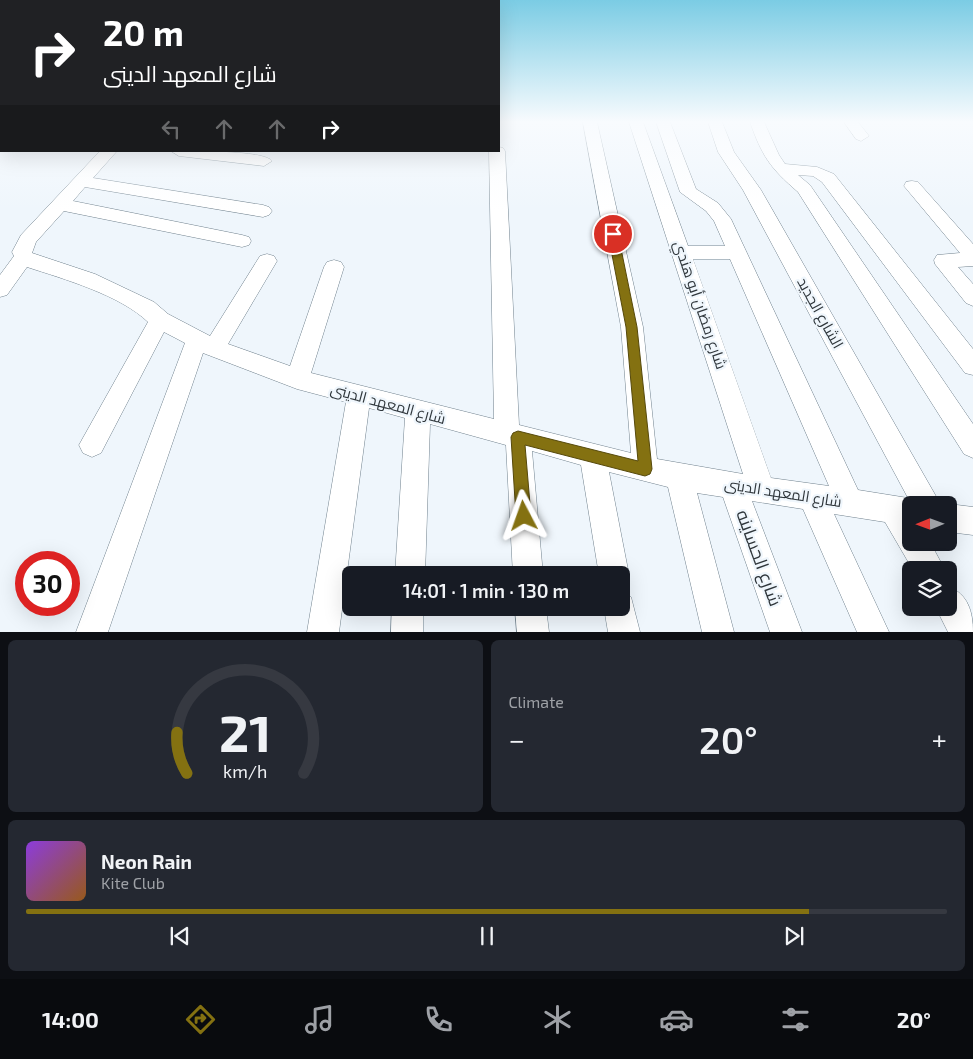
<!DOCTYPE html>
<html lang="en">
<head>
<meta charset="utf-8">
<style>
  :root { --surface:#171b24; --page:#242831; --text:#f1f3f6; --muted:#9ea1a6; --line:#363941; --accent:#847111 }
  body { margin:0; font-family:"Exo 2",Cairo,sans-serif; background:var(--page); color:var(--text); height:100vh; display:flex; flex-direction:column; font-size:19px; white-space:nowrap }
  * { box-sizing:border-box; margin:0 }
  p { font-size:16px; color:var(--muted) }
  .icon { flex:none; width:28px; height:28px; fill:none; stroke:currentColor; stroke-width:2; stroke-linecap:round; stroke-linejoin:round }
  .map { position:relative; height:632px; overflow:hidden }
  .sheet { display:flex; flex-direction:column; gap:8px; padding:8px; background:#0d0f14; flex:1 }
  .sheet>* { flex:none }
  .hud { position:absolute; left:0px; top:0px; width:500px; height:152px; box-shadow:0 5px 20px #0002; background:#202124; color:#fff; overflow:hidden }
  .needle { width:32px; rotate:269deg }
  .fabs { position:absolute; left:902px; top:496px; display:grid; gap:10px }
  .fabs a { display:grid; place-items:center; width:55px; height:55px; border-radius:8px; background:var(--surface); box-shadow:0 5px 20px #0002; font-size:25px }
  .speed { position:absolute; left:15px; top:551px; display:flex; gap:10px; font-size:25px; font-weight:700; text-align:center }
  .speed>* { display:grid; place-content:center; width:65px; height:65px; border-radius:50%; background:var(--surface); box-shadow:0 5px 20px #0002; line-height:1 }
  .speed .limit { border:8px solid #d22; background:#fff; color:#111 }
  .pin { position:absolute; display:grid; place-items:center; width:42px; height:42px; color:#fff; margin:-21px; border:2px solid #fff; border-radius:50%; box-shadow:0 1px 5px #0007 }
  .me { position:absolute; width:55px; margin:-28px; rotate:356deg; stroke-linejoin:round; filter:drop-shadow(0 0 4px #0008) }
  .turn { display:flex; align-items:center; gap:18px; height:105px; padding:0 20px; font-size:22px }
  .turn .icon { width:65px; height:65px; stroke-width:2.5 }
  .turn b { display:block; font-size:35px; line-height:42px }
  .lanes { display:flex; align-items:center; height:48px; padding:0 20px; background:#0003; justify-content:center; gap:25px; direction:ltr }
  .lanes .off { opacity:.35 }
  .big { font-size:38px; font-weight:600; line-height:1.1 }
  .sheet .card { flex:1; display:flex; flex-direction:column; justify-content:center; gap:8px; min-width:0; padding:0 18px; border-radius:8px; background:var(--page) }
  .sheet .dial { align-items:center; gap:0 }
  .dial svg { height:130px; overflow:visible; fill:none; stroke:var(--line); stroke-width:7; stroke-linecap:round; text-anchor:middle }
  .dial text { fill:var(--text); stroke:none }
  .song { display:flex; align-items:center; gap:15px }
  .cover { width:60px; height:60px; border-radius:8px; background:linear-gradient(135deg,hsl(270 70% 55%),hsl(30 70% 35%)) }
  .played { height:5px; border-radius:2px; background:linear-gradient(90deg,var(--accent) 85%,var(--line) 85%) }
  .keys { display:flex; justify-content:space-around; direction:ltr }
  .heat { display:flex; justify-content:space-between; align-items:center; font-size:28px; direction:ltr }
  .sheet .tiles { flex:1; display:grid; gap:8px; grid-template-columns:1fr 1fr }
  .card:last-child { grid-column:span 2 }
  .trip { position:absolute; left:342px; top:566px; width:288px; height:50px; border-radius:8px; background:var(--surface); box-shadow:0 5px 20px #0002; font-weight:600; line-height:50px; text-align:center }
  .tabs { display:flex; height:80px; justify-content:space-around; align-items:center; background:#090b0e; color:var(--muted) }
  .tabs .icon { width:35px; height:35px }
  .tabs .current { color:var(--accent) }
  .tabs b { font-size:22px; color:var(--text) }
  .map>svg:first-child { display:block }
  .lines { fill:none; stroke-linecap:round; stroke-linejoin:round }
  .street-casing { stroke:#71828e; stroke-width:1 }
  .secondary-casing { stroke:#71828e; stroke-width:1 }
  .street { fill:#fff; fill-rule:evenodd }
  .secondary { fill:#dde3f5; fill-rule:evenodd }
  .route { fill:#847111; stroke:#56490b }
  .labels { text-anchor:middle; stroke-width:4.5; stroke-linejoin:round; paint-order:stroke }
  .street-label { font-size:15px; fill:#2f363b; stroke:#eff6fc }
  .near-street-label { font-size:18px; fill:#2f363b; stroke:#eff6fc }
</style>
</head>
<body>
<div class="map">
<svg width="973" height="632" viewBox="0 0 973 632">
  <rect width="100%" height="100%" fill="#eff6fc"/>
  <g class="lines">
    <g class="street-casing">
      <path id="street" d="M583,122H597L643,327L657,459L743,474L629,122H643L688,246H725L714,221L706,211L680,192L656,122H670L696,189L718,203L731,219L858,490L908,498L743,190L718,152L708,122H722L734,152L761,190L941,505H911V542H930L945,570H913L885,522L834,514L889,632H857L803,509L752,501L802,632H770L723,497L697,493L734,632H702L668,487L609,472L629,575L625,586L621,587V575H599L581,465L532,451L543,575H513L506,445L430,424L425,575H395L405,418L369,408L339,632H307L346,402L297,389L203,353L108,632H76L185,343L164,332L101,453L92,457L83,453L79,445L148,322C120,295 64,279 27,267L7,295L0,297V275L14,256L12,252L21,235L100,151H117L93,178L263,205L269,207L272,211L269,215L263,217L85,187L73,201L242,235L249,237L251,241L249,245L242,247L64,211L36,242L32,253L95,274L154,302L168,314L210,336L260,256L267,254L274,256L277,261L228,344L290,366L324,267L327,262L334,260L341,262L344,267L311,373L494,419L489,151H499V147L503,148L505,151L519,425L631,453L621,327ZM693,259H730L829,486L771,478Z
        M750,122H764L779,155L785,164L817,167L834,174L973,349V375L965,373L822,182L813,176L798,175L810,185L973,424V458L964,454L798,192C770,168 762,156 750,122Z
        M844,122H858L869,136L861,141L856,139Z
        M171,151C188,151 264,150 272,161L264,166L179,156Z
        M912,181L918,182L973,244V266L958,267L973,284V306L966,303L935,264L934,260L937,255L960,253L904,186L906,182Z
        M949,504L973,507V535L949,532V505H946Z
        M949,587C968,594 973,612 973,632H948L936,608H949Z
        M621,593L631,597L640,632H608L604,608H621Z
        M392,608H423V632H391Z
        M515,608H546L549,632H517Z"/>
    </g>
    <g class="secondary-casing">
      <path id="secondary" d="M0,122H1V134H0Z"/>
    </g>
    <use href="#street" class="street"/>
    <use href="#secondary" class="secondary"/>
  </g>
  <linearGradient id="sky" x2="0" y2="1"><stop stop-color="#7bcce4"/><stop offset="0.58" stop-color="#f8fbfe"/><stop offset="1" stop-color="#f8fbfe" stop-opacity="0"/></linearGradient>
  <rect width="973" height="210" fill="url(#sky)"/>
  <path class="route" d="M613,230L618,234L637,327L652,469L650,474L645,476L525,445L531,516L529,521L524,523L519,521L516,516L511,437L513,433L518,431L638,461L626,327L608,234Z"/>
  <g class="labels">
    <g class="street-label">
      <text transform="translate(700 305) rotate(71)" y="5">شارع رمضان أبو هندي</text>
      <text transform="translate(820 313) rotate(61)" y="5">الشارع الجديد</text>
      <text transform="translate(388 404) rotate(15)" y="5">شارع المعهد الدينى</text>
      <text transform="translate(783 493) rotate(9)" y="5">شارع المعهد الدينى</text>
    </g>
    <g class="near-street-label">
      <text transform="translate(759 558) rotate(70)" y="6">شارع الحساينه</text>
    </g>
  </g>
</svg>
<div class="fabs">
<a><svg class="needle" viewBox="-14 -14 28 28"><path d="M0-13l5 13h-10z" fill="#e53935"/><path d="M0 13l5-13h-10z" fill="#9ea1a6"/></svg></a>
<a><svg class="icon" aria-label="layers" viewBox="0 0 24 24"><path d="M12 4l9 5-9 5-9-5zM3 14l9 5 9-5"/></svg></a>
</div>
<div class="speed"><div class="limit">30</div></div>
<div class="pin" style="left:613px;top:234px;background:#d93025"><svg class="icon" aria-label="arrive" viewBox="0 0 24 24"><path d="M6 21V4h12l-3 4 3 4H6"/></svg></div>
<svg class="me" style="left:524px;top:516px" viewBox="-20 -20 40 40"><path d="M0-17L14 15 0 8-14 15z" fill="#847111" stroke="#fff" stroke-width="4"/></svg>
<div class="trip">14:01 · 1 min · 130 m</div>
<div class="hud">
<div class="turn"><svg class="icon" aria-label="right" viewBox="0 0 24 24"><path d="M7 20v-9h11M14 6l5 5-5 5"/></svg><div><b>20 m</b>شارع المعهد الدينى</div></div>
<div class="lanes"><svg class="icon off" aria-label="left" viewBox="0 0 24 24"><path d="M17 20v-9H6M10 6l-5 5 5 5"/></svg><svg class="icon off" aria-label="ahead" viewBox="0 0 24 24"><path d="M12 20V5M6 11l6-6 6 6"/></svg><svg class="icon off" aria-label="ahead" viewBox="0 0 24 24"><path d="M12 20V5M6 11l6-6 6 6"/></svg><svg class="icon" aria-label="right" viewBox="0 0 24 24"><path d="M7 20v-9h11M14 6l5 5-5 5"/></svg></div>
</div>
</div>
<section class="sheet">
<div class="tiles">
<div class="card dial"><svg viewBox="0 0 100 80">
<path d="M14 69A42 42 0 1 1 86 69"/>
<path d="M14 69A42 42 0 0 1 8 44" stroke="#847111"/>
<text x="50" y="56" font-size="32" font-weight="700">21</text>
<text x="50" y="72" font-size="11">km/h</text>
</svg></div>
<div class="card"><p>Climate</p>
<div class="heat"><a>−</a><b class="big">20°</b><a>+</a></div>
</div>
<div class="card">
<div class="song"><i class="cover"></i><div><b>Neon Rain</b><p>Kite Club</p></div></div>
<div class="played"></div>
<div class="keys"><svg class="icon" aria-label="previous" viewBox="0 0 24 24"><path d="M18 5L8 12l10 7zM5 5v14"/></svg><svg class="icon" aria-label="pause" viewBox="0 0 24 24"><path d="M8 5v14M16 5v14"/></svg><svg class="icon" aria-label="next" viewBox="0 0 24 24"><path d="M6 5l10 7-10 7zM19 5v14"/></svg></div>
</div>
</div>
</section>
<nav class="tabs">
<b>14:00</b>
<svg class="icon current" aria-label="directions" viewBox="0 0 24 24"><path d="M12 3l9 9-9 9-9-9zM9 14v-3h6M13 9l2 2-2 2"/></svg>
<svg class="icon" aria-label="music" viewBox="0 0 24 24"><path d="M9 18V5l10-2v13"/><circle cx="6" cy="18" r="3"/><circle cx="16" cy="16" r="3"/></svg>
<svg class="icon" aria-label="phone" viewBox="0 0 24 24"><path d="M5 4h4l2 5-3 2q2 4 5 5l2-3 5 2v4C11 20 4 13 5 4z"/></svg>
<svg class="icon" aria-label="climate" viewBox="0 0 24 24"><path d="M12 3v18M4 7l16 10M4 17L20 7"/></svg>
<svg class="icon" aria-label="car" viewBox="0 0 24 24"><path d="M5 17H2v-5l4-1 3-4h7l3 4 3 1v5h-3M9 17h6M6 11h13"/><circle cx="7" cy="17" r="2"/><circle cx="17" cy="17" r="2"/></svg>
<svg class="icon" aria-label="filters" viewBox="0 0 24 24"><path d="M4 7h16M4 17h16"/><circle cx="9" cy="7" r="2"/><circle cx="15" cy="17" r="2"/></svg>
<b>20°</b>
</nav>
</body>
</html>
